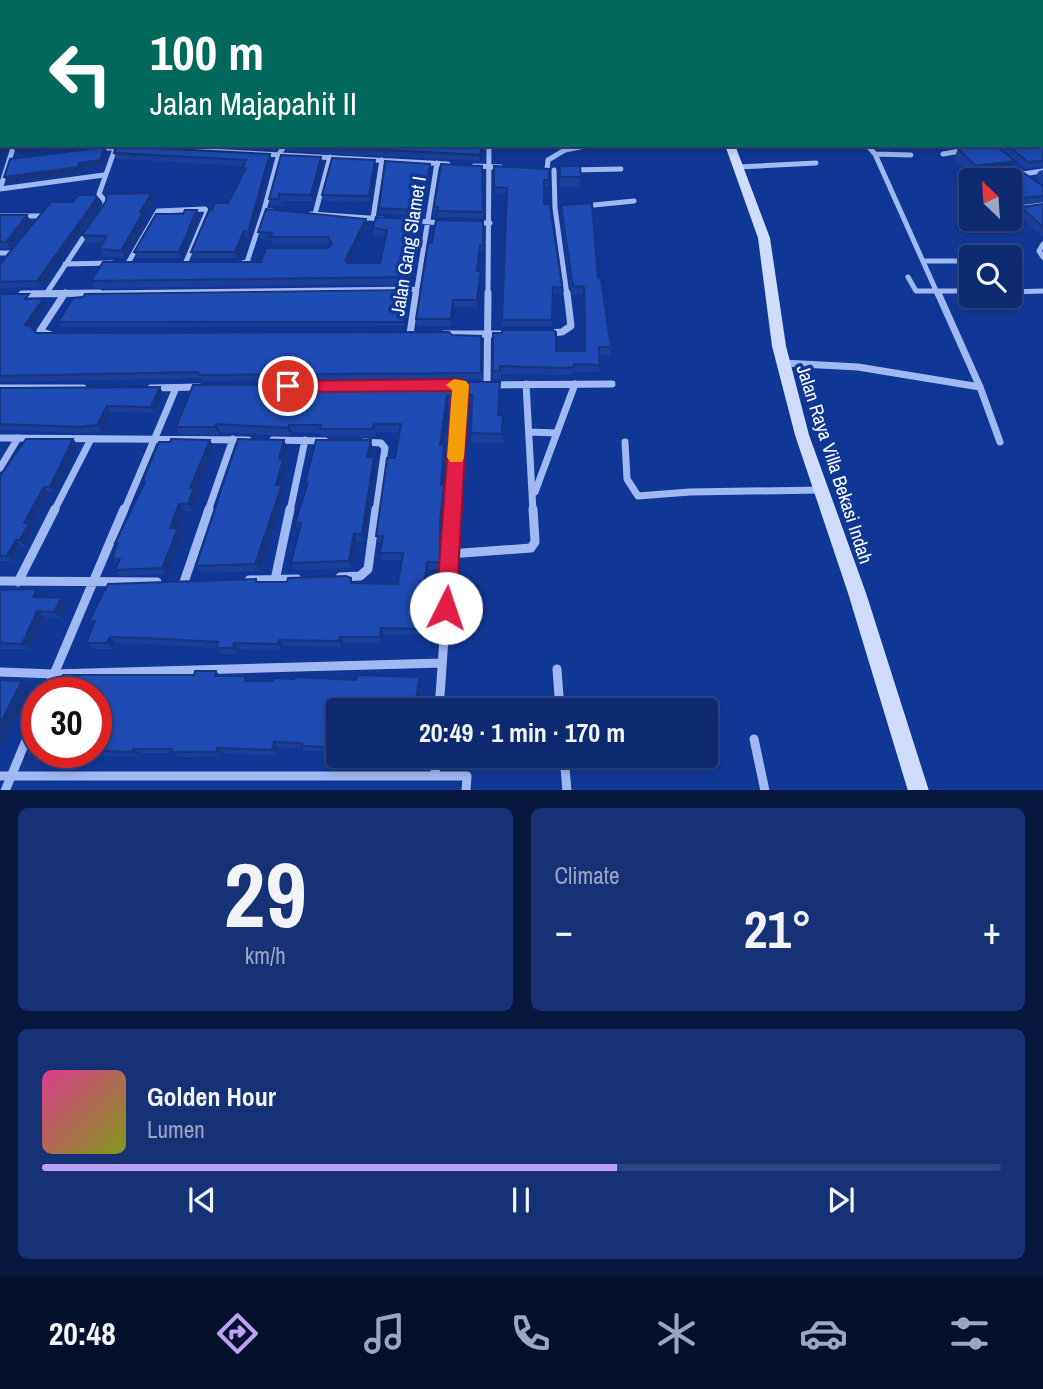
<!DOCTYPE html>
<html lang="en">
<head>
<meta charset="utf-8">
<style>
  :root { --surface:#0d2970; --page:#163175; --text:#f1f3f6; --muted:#9aa6c3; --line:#2d4583; --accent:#bca0f2 }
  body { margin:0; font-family:"Archivo Narrow",sans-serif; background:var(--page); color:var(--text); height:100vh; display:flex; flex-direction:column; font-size:26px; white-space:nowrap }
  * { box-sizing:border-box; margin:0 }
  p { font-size:23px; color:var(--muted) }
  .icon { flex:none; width:38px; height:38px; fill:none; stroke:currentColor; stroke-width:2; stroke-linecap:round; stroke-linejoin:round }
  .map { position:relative; height:790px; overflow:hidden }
  .sheet { display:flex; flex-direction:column; gap:18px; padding:18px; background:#07173e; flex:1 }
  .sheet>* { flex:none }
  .guide { position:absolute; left:0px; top:0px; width:1043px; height:147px; box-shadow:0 4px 10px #0003,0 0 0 2px var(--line); background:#00695c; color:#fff; overflow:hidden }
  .needle { width:46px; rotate:335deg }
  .fabs { position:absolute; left:959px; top:168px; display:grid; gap:14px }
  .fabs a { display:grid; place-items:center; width:63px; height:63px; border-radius:7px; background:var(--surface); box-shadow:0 4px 10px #0003,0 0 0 2px var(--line); font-size:35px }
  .speed { position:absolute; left:21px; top:677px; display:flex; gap:14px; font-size:35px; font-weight:700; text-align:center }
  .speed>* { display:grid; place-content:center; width:91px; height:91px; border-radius:50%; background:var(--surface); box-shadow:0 4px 10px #0003,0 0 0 2px var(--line); line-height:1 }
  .speed .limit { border:10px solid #d22; background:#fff; color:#111 }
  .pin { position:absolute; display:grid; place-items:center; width:60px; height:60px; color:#fff; margin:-30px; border:4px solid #fff; border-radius:50%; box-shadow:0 2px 7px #0007 }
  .me { position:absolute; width:77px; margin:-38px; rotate:4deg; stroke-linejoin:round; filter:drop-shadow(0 0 5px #0008) }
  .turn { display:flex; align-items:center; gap:24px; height:147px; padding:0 35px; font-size:32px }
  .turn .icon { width:91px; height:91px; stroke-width:2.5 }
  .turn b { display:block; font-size:49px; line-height:60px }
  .big { font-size:52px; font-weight:700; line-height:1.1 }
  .sheet .tile { flex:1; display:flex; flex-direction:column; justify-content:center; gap:10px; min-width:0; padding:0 24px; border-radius:10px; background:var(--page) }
  .sheet .dial { align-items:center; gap:0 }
  .dial b { font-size:91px; line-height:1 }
  .song { display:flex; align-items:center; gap:21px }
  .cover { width:84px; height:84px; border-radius:10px; background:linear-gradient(135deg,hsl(330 70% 55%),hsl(70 70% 35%)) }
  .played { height:7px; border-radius:4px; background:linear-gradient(90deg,var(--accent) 60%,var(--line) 60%) }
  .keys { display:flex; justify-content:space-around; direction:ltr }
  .heat { display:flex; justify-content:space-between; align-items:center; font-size:38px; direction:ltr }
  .sheet .tiles { flex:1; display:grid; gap:18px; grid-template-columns:1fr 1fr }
  .tile:last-child { grid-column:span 2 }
  .trip { position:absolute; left:326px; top:698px; width:392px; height:70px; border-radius:7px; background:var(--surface); box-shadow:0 4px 10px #0003,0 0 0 2px var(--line); font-weight:700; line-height:70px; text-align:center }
  .menu { display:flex; height:112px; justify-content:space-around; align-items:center; background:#05102d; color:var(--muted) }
  .menu .icon { width:49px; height:49px }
  .menu .on { color:var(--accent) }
  .menu b { font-size:32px; color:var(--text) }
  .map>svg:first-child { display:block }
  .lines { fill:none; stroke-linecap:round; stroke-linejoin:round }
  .canal { fill:#0a2771; fill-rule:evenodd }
  .street-far3 { stroke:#a0b9f3; stroke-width:4.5 }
  .street-far2 { stroke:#a0b9f3; stroke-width:5 }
  .street-far1 { stroke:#a0b9f3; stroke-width:7 }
  .street { stroke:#a0b9f3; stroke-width:9 }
  .secondary { fill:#d0dcfd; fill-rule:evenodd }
  .wall { fill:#1b409c }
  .shaded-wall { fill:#16347f }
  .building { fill:#1f4bb5; stroke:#16347f; stroke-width:2 }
  .route { fill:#e11d48; stroke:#92132f; stroke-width:2 }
  .slow { fill:#f59e0b }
  .labels { text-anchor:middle; stroke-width:7; stroke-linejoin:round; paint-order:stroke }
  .street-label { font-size:19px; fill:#fff; stroke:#113796 }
</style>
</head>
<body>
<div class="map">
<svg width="1043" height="791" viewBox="0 0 1043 791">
  <rect width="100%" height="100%" fill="#113796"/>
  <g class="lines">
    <path class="canal" d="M882,0H891L892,2H883Z"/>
    <path class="street-far3" d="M659,0L663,2
      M894,0L897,2
      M1010,2L1030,0"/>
    <path class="street-far2" d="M867,145L875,154L938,295
      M153,148L448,164
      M97,149L123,147
      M875,154L911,155
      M943,154L966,150
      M474,166L501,167
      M739,167L816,163
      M547,169L548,160L565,150L590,145
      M554,170L555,208L567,295
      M572,170L621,169
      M1016,175L1043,171
      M967,181L994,178
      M0,189L104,175
      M0,189L14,145
      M584,206L634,201
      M104,208L105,201L99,194L116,146
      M1010,209L1043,205
      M272,211L264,210L279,154L285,145
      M311,214L383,219
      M315,214L330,157
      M0,216H41
      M373,218L382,160
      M402,220L443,223
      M476,223H490
      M1043,244L1039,251L1043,257
      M0,253H13
      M923,261H971
      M128,263L158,211L205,209L207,212L185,264
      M65,264L112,263
      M239,264L247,262L264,210
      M908,277L916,291H971
      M1010,292L1043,291
      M22,294L416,289
      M46,294L87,232
      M416,295L437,163
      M488,295L489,145"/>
    <path class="street-far1" d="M938,293L980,387L1000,442
      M22,294L99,293
      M549,333L562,332L571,326L567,293
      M410,334L416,293
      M444,334H502
      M51,335L40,331L65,293
      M783,363L858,367L980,387
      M526,384L533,511
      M445,385H475
      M487,385L488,293
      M491,385L612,384
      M0,388H83
      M151,388L199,387
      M529,432L557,433
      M0,438L248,440
      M273,440L325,441
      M364,442L381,443L385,448L376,511
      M625,442L627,479L638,496L690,492L820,490
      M0,468L18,438
      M535,492L575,384
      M54,511L91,439
      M124,511L176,388
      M208,511L233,439
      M290,511L305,440
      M452,511L461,385"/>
    <path class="street" d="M449,554L531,548L535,542L533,509
      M340,577L360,576L368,569L376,509
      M249,580L297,579
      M275,580L290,509
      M0,581L157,582
      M18,582L55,509
      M184,582L209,509
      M557,669L560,710
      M0,672L54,674L442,663
      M46,693L124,509
      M439,710L453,509
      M754,739L765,791
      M564,756L567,791
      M0,776H467L466,791
      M435,776L436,756
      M5,791L37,714"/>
    <path class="secondary" d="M582,0H591L592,2H584Z
      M725,145H735L770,238L786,346L809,435L866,593L929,791H908L848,593L795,435L772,346L758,238Z"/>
  </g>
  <path class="wall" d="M1043,140V167L1024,168L996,145H1041Z
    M192,145H280L275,150Z
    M286,145H484L480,161L287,151Z
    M958,149L1015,161L1010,170L972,175L954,158Z
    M114,153L272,160L250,238H247L238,258H193L191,252L228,203L243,172L242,168L243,166L117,159Z
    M323,163L313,201H281V206L271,205L269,199Z
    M430,164L431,169L424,213H415L414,216L380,213L379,208Z
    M376,166L370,202L324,201L322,195Z
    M482,166L483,218L438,217V213H434V207Z
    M494,166L549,169V186H544V204L562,285L561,294H553L552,326H502L507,194L494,193Z
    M560,166L581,177L580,186H560Z
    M1043,170V185L1035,177L1039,171Z
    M1024,173L1043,186V202L1010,205V180H984L985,178Z
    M95,195L100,204L41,287L0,288V264L73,202Z
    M155,200L145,216L147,220L125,258L103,256L99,249L102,243H87L82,235Z
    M1043,204V237L1017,213L1021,207Z
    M561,205L598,278L611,347L610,355H599V372H573V374L560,375L501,374V379H493V371L556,332V351H584V295L573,294L571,289L561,213Z
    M0,215L31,221L10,248H0Z
    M200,216L182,258H137L134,252Z
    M411,219L412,226L408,243L417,244L418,250L412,284L95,288L91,281L261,262L327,248L331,245L330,244H273L271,240L261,239L258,232L367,226L349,263H380L386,236L374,235L373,228Z
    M483,221V252H480L478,271H481V278L478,307H454L451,326H417L416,319L432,243Z
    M409,290L410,294L405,326L61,327L58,322Z
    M0,294L32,299L47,305L32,328L36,333L481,336V379L202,381L201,378L0,382Z
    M500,382L499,415L504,424L503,443L471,442V433L472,404H466L465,395Z
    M0,388L163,393L154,413L111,412L102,431L85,433L3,430L0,431Z
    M454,391V404H448L442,445H444L445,452L442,485H444L445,492L441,529V569H429L421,635L383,634L382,643H343L342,647L283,646L282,650L239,649L238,654H221L216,648L149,644L116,643L114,649H93L86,643L94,625L89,621L258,582L398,584L402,560H382L380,553L382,543H379L376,536L395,458L400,432H376L375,437L323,436L321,433L292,432L291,436L220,432L219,435L180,434L176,427Z
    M73,439L78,445L55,492H49L31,526L34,529L25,546H21L13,561H0V476Z
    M214,447L196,492L198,495L192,511H184L177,528L183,534L167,574L120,576L115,570L117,564L112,558L117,546L115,543L144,484L142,482Z
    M288,448L284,461L287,467L282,485L285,493L260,571L201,573L196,566Z
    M373,449L371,457L376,465L364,542H357L352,568L295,570L291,563L299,531L295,523L307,485L305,482Z
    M37,589L44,595L43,597L61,598L67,604L61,618L44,617L29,649H0V590Z
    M216,671L221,676L250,681L356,680L419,677L421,683L338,710V751H305L302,748L278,747L277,755L223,753L222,756L191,757H178L173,753H140L139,757L95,756L93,761L35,760L26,755L37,752H96V693Z"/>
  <path class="shaded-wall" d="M3,145H8L0,172V155Z
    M36,145H82L17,154L13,148Z
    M482,145H484L480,161V155Z
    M950,145H962L949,148Z
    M105,147L108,153L103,166L82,169L81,173L8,183L4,177L79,163Z
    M270,154L272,160L250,238L248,232Z
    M321,157L323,163L313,201L311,195Z
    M375,160L376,166L370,202L369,196Z
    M1015,161L1010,170L972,175L976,166Z
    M430,164L431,169L424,213L423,208Z
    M152,193L155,200L145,216L147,220L125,258L121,251L140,212Z
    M97,198L100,204L41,287L37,281Z
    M197,210L200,216L182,258L179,252Z
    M27,215L31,221L10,248L6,242Z
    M366,219L367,226L347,268L345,261Z
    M411,219L412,226L407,250L406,243Z
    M244,231L247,238L238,258L235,252Z
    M417,244L418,250L412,284L411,277Z
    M481,271V278L478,307L477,300Z
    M409,290L410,294L405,326L404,322Z
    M43,299L47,305L29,332L25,325Z
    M453,300L454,307L451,326V319Z
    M160,387L163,393L154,413L151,407Z
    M447,396L448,404L441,452L440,445Z
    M107,406L111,412L102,431L97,425Z
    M216,424L220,432L219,435L215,427Z
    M289,425L292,432L291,436L288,428Z
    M73,439L78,445L55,492L50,487Z
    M210,440L214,447L196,492L198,495L192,511L188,504L190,488Z
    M284,440L288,448L284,461L287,467L280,491L282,485L285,493L260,571L255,564L276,485L279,459Z
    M371,440L373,449L370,465L367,457Z
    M444,445L445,452L442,492L441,485Z
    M374,457L376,465L364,542L362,534Z
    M444,485L445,492L441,529V569L440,562V522Z
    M44,487L49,492L31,526L34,529L25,546L20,540L24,523Z
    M179,504L184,511L175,534L170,528Z
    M178,528L183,534L167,574L162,568Z
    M354,534L357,542L352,568L349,561Z
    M16,540L21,546L13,561L7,556Z
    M427,562L429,569L421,635L419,629Z
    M37,589L44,595L40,603L33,597Z
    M61,598L67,604L61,618L54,612Z
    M37,611L44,617L29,649L22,644Z
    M381,628L383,634L382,643L380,637Z
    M110,637L116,643L114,649L107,643Z
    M340,637L343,643L342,647L339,641Z
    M279,640L283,646L282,650L278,644Z
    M234,643L239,649L238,654L233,648Z
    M419,677L421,683L417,710H415Z
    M22,681L31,687L0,750V724Z
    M274,742L278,747L277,755L272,750Z
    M217,748L223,753L222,756L216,752Z
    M133,749L140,753L139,757L132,752Z
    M87,752H90L95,756L93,761L85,757Z"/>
  <path class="building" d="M0,0H168L169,2H0Z
    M200,0V2H170Z
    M280,0H386V1L399,2H280Z
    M698,0H838L840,2H699Z
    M906,0H1010L1012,2H908Z
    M1034,0H1043V101L1041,100V2H1018Z
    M2,7V48L0,47V10Z
    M2,52V145H3L0,155V74L2,71H0V58Z
    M1041,100L1043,101V116H1041Z
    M1041,139L1043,140V161L1028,162L1007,145H1041Z
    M14,145H36L13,148Z
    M288,145H482L480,155Z
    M983,145H995L1015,161L976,166L958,149Z
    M116,146L270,154L248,232L244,231L235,252H191L209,210H212L215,203H228L246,168H242L246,160L114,153Z
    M105,147L100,160L79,163L78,167L4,177L10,159Z
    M281,155L321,157L311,195L279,194V199H269Z
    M332,158L375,160L369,196L322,195Z
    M385,161L430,164L423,208H414L413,210L379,208Z
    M441,164L482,166L483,212L437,211L438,207H434Z
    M494,166L549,169V180H544V204H550L562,285L561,288L553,287L552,320H502L507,188L494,187Z
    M560,166H580L581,177H560Z
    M1024,173L1043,186V196L1010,199V180H988L985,178Z
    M152,193L140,212H143L121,251L99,249L107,236L82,235L106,201L107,194Z
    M78,195H95L97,198L37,281L0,282V264L51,202H73Z
    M592,203L598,278H601L611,347H599L600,365L574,364V367L561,368L500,366V371H493V333H502V330H553L556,332V351H585L584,287L574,286L572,281L561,205Z
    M1043,204V227L1021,207Z
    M266,209L366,219L345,261L348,263H380L387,230L373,228L376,217L411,219L406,243L417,244L411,277L91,281L103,262H261L266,248H327L332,244L328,237H270L272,233L258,232Z
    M185,210H197L179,252H134L156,214H183Z
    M0,215H27L6,242H0Z
    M436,220L483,221V245H480L477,271H481L477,300H453L451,319H416L428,243H432Z
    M409,290L404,322H58L73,298L83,297L85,294Z
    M0,294H29L25,299H43L25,325L30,326L36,333L449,332L452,335L481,336V373L199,375L198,372L0,376Z
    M466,382H500L498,415H503L502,434L471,433L472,395H465Z
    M454,383L453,396H447L440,445H444L441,485H444L440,522V562H427L419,629L381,628L380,637H340L339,641L279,640L278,644L234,643L233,648H216L218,642L143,638L110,637L107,643H86L95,621H89L108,584L256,579V582H287L288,578L346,576L351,578V583L398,584L403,553H380L383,536H376L387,458H395L401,424H374L373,429H320L321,425H289L288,428L216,424L215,427H176L193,385Z
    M160,387L151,407L107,406L97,425L80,427L0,424V388Z
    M26,439H73L50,487H44L24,523H29L20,540H16L7,556H0V476Z
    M171,439L210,440L190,488H194L188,504H179L170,528H178L162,568L115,570L120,559L112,558L118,543H115L145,482H142L159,442H170Z
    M238,439L284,440L279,459H283L276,485H282L255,564L196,566Z
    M316,440H371L367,457H374L362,534H354L349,561L291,563L301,523H295L308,482H305Z
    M37,589L33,597L61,598L54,612L37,611L22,644L0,643V590Z
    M195,671H216L215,676H246L245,681H273V678L294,679L295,677L356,680L357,675L419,677L415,710H338V747L301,746L302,743L274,742L272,750L217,748L216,752H171L172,749H133L132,752L96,751V693H55L63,675H194Z
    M0,680L22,681L0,724Z
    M37,732V752H87L85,757L26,755Z"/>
  <path class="route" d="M461,379L469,385L456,608L453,615L446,618L439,615L436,608L452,391L288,392L280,386L288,381Z"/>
  <path class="slow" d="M454,379L466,381L469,385L464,457L462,462H450L447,457L452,390L446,385Z"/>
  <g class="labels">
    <g class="street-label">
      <text transform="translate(408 246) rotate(-81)" y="7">Jalan Gang Slamet I</text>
      <text transform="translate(835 464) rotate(72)" y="7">Jalan Raya Villa Bekasi Indah</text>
    </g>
  </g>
</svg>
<div class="fabs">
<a><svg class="needle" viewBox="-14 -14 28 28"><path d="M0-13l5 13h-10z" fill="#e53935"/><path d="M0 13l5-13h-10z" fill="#9aa6c3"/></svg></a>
<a><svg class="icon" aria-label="search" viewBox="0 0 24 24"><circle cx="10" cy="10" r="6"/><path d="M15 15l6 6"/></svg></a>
</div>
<div class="speed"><div class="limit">30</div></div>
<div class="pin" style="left:288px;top:386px;background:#d93025"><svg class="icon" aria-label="arrive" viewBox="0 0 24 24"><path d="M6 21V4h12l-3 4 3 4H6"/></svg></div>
<svg class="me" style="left:446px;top:608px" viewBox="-20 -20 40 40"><circle r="19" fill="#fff"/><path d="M0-13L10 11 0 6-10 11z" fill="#e11d48"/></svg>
<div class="trip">20:49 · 1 min · 170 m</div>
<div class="guide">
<div class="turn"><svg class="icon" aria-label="left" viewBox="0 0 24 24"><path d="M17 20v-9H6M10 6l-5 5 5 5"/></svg><div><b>100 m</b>Jalan Majapahit II</div></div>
</div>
</div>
<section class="sheet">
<div class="tiles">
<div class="tile dial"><b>29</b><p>km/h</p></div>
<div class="tile"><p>Climate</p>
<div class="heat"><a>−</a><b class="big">21°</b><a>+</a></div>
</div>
<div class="tile">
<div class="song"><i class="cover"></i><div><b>Golden Hour</b><p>Lumen</p></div></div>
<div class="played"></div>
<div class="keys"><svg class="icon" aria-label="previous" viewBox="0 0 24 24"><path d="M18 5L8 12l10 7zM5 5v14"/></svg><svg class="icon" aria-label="pause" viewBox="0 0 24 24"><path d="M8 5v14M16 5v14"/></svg><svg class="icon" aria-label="next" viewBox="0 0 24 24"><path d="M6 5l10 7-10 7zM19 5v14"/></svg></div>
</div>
</div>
</section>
<nav class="menu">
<b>20:48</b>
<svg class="icon on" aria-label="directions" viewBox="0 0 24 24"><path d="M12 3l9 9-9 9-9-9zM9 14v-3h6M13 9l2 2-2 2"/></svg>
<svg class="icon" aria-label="music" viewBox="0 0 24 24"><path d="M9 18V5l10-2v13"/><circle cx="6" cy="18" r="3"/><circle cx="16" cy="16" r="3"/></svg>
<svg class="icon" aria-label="phone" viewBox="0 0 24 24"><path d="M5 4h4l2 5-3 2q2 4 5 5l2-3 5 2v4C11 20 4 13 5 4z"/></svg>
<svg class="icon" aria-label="climate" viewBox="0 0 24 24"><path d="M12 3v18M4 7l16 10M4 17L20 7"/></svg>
<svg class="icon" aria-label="car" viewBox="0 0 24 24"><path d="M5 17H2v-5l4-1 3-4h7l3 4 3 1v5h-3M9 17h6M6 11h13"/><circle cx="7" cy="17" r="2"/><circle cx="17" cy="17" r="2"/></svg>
<svg class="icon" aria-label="filters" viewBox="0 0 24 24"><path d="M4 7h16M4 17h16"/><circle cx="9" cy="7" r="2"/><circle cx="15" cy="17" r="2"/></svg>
</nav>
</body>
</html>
